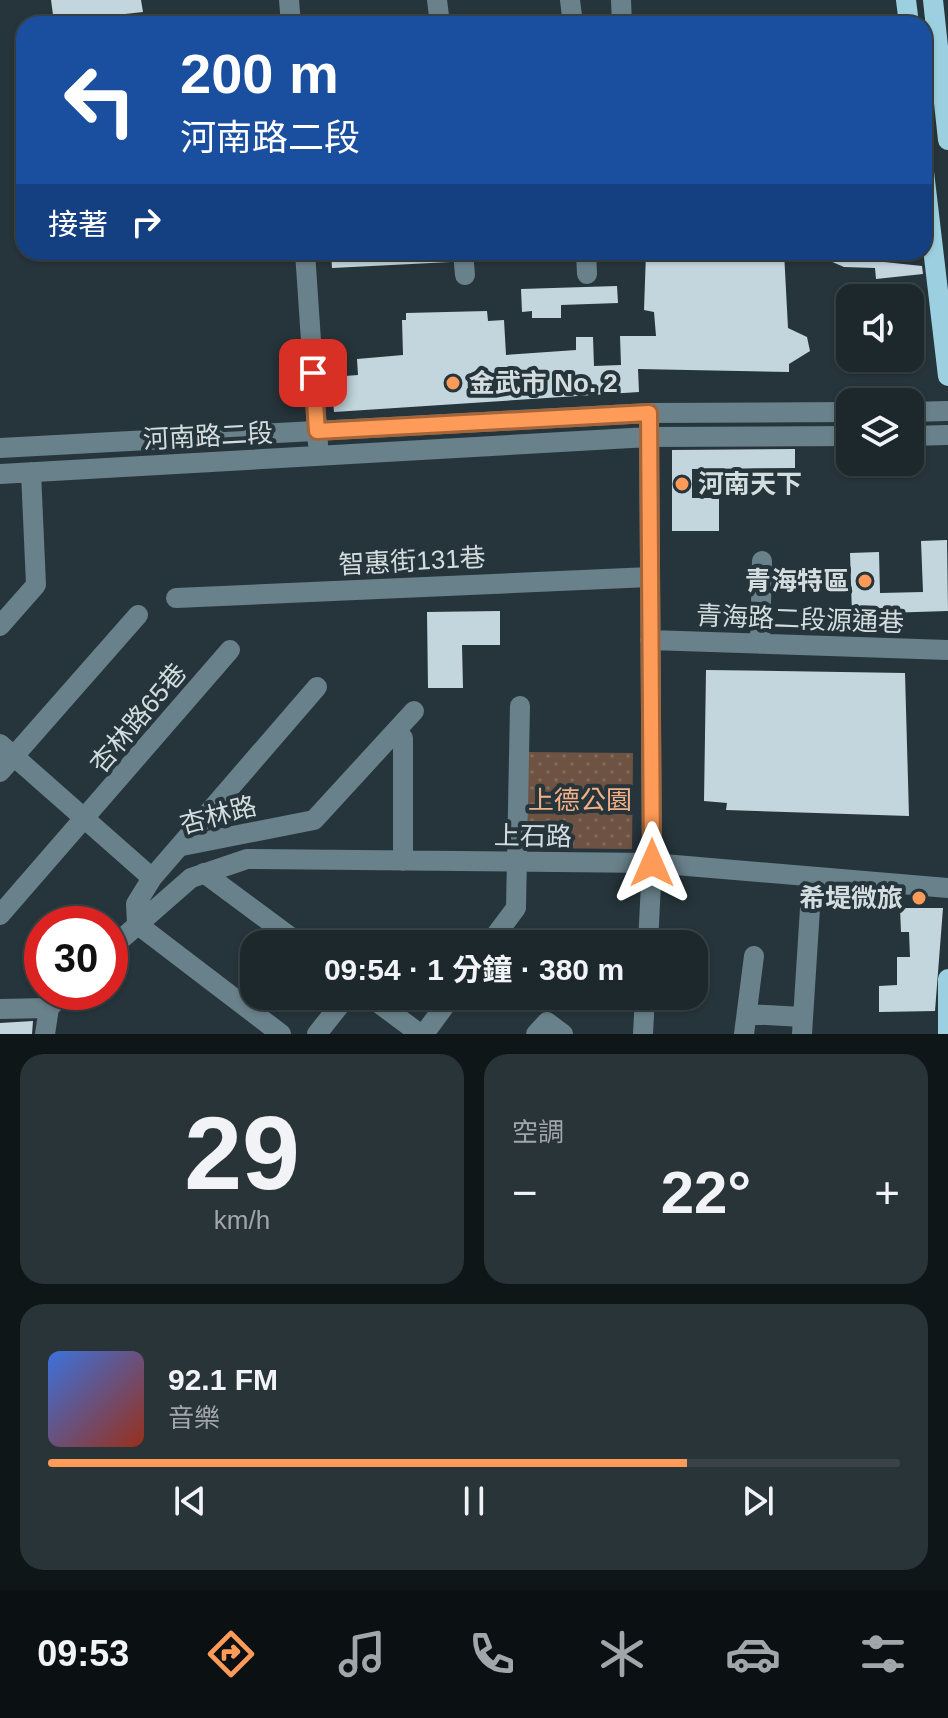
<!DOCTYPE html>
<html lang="zh-TW">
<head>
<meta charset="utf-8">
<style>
  :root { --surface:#1c282c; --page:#293438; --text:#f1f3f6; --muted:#a0a6a9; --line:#3a4448; --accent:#fe9b58 }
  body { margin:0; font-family:Helvetica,"Noto Sans TC",sans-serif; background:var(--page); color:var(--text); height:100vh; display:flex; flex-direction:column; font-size:30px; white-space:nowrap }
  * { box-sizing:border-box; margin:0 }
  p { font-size:26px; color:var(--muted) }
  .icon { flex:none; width:44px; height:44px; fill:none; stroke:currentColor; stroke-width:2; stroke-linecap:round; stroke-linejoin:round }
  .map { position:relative; height:1034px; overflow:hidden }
  .details { display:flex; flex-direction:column; gap:20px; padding:20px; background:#0f1618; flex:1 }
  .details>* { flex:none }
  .top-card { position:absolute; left:16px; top:16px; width:916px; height:244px; border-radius:24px; box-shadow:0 2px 6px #0004,0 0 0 2px var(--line); background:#1a4fa0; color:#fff; overflow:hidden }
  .buttons { position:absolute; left:836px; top:284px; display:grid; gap:16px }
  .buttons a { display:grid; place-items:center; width:88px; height:88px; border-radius:16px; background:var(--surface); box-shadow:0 2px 6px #0004,0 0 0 2px var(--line); font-size:40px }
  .speed { position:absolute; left:24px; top:906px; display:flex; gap:16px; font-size:40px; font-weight:700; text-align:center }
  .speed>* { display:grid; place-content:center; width:104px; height:104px; border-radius:50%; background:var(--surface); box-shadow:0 2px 6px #0004,0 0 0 2px var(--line); line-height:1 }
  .speed .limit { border:12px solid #d22; background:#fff; color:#111 }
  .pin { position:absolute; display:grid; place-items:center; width:68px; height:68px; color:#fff; margin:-34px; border-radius:16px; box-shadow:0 4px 12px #0006 }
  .me { position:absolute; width:88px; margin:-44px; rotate:0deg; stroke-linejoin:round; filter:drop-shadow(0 0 6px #0008) }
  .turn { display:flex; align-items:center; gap:28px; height:168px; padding:0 32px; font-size:36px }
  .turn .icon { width:104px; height:104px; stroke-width:2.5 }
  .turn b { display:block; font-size:56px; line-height:68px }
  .then { display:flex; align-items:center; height:76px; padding:0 32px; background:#0003; gap:16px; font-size:30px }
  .big { font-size:60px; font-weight:700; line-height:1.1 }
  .details .widget { flex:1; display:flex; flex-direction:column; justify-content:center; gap:12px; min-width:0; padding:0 28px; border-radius:24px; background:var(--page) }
  .details .dial { align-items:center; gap:0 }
  .dial b { font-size:104px; line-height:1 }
  .song { display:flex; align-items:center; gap:24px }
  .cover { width:96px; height:96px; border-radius:12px; background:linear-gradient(135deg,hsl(220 70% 55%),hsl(10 70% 35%)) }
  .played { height:8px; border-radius:4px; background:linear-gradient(90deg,var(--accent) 75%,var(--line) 75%) }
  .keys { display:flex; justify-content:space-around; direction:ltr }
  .heat { display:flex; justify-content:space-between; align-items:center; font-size:44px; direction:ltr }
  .details .tiles { flex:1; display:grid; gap:20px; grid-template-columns:1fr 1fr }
  .widget:last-child { grid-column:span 2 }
  .trip { position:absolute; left:240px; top:930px; width:468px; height:80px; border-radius:24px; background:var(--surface); box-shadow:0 2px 6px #0004,0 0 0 2px var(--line); font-weight:700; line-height:80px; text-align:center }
  .dock { display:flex; height:128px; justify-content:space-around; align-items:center; background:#0b1012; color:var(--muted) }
  .dock .icon { width:56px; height:56px }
  .dock .active { color:var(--accent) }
  .dock b { font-size:36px; color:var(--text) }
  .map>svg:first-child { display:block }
  .grass { fill:url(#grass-dots) }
  .building { fill:#c3d6dd }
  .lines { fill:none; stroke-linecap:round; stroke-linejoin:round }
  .minor { stroke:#69818a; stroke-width:20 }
  .major { stroke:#9cd0e1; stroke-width:20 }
  .route-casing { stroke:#a56539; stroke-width:20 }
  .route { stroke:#fe9b58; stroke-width:14 }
  .poi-dot { fill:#fe9b58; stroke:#26353b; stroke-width:3 }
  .labels { text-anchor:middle; stroke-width:8; stroke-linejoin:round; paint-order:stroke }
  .poi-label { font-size:26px; font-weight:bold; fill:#d3dde0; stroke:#26353b; text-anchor:start }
  .street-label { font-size:26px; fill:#d3dde0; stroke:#26353b }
  .park-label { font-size:26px; fill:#f4b085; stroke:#26353b }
</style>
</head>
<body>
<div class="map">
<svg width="948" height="1034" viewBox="0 0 948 1034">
  <defs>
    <pattern id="grass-dots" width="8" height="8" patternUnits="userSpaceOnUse" patternTransform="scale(2)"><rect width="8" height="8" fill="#6e5342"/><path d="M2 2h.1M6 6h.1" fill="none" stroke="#826b5d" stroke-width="1.8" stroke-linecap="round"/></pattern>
  </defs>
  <rect width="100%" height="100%" fill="#26353b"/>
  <path class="grass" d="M527,752L633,753L632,849L528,848Z"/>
  <path class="building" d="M51,0H141L143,12L54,22Z
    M331,252H450L451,262L332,268Z
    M784,252L788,328L807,337L810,351L789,364V372L638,369L639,392L334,412L331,377L358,375L357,359L403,355L402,320H406V313L487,311L488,321L504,320L506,355L576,350V337H593L594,366L621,365L620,336H656L654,312L644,310L646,253Z
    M809,252H850L884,262L922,266L923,274L876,279L875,268L844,267Z
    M617,286L618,303L561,305V318H532V311L522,312L521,289Z
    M795,449V468L692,469V498H719V531H672V450Z
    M947,540L948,611L852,614L850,553L879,552L880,593L923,592L921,541Z
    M500,611V645H462L463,688H428L427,612Z
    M706,670L905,673L909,816L726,810L727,803L704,801Z
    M900,908H943L935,1011L879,1012V986L897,985V957H910L909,932H901Z
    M33,1021L32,1034H0V1023Z"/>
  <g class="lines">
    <path class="minor" d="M289,0L291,24
      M437,0L440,24
      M570,0L573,24
      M621,0L622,24
      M305,252L318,444
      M463,252L465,275
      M586,252L587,274
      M910,412L948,411
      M910,436L948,435
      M0,448L649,413L850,412
      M0,474L649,437L850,436
      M176,598L650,577
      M0,626L36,585L31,472
      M650,640L948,650
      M760,644L762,561
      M0,744L152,878
      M0,772L138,615
      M182,846L314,820L414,711
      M403,861V738
      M204,873L300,944
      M0,915L230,650
      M489,944L516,908L520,706
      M648,944L652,863L649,424
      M110,949L191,878L247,859L652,863L948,888
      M369,996L420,1034
      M0,1009L49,1008
      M747,1014L803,1017
      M45,1034L49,1008L65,992
      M281,1034L137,924L136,904L152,878L317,687
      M317,1034L347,996
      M424,1034L452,996
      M536,1034L547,1022L563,1034
      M643,1034L645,996
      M744,1034L754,956
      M802,1034L812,877"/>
    <path class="major" d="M906,0L909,24
      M933,0L948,140
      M924,172L948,376
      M948,1034V979"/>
  </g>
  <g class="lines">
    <g class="route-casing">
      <path id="route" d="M313,373L317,431L649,413L652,863"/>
    </g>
    <use href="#route" class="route"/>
  </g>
  <g class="poi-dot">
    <circle cx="453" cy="383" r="8"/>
    <circle cx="682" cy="484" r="8"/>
    <circle cx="865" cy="581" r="8"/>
    <circle cx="919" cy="898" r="8"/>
  </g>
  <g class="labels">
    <g class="poi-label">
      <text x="469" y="392">金武市 No. 2</text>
      <text x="698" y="493">河南天下</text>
      <text x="849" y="590" text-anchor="end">青海特區</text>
      <text x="903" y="907" text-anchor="end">希堤微旅</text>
    </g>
    <g class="street-label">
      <text transform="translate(208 436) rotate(-3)" y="9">河南路二段</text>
      <text transform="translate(412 561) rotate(-3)" y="9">智惠街131巷</text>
      <text transform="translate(800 619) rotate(2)" y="9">青海路二段源通巷</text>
      <text transform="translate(138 718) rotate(-50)" y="9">杏林路65巷</text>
      <text transform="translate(218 815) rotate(-15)" y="9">杏林路</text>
      <text transform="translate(533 836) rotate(1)" y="9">上石路</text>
    </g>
    <g class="park-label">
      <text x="580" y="809">上德公園</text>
    </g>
  </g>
</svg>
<div class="buttons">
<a><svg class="icon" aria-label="sound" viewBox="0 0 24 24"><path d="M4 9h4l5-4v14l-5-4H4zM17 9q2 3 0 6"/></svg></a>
<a><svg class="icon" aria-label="layers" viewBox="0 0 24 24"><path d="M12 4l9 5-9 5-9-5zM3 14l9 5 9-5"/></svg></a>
</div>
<div class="speed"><div class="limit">30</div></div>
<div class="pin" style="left:313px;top:373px;background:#d93025"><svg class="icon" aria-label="arrive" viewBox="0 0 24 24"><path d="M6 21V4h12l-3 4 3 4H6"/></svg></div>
<svg class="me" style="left:652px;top:863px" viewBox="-20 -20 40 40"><path d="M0-17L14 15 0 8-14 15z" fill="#fe9b58" stroke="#fff" stroke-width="4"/></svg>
<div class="trip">09:54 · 1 分鐘 · 380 m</div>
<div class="top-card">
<div class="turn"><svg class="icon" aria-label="left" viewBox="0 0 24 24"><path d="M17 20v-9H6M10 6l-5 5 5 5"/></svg><div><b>200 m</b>河南路二段</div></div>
<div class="then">接著<svg class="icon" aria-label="right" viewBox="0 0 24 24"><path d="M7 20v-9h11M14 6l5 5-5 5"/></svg></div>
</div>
</div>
<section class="details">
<div class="tiles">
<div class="widget dial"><b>29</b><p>km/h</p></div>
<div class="widget"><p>空調</p>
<div class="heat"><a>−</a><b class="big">22°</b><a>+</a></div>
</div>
<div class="widget">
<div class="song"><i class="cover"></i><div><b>92.1 FM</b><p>音樂</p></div></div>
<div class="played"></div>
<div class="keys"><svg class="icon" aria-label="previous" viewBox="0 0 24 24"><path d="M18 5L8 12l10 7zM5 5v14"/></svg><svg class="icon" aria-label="pause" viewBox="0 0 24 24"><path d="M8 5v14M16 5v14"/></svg><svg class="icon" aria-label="next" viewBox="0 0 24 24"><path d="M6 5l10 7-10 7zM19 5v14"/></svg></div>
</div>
</div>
</section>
<nav class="dock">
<b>09:53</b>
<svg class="icon active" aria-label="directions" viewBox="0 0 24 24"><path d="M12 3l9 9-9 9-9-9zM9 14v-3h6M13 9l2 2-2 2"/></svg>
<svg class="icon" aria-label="music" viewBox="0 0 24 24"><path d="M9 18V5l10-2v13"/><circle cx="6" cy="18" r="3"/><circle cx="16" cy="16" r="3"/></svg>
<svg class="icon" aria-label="phone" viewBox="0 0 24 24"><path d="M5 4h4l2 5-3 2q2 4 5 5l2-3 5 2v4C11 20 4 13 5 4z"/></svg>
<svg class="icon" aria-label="climate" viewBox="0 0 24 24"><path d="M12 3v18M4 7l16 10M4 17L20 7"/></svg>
<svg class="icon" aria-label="car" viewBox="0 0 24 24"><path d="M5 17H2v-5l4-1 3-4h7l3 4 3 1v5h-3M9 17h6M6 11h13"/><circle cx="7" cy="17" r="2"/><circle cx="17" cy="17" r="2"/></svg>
<svg class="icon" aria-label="filters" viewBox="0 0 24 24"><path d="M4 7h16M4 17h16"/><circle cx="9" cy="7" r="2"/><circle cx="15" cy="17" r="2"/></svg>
</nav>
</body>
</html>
